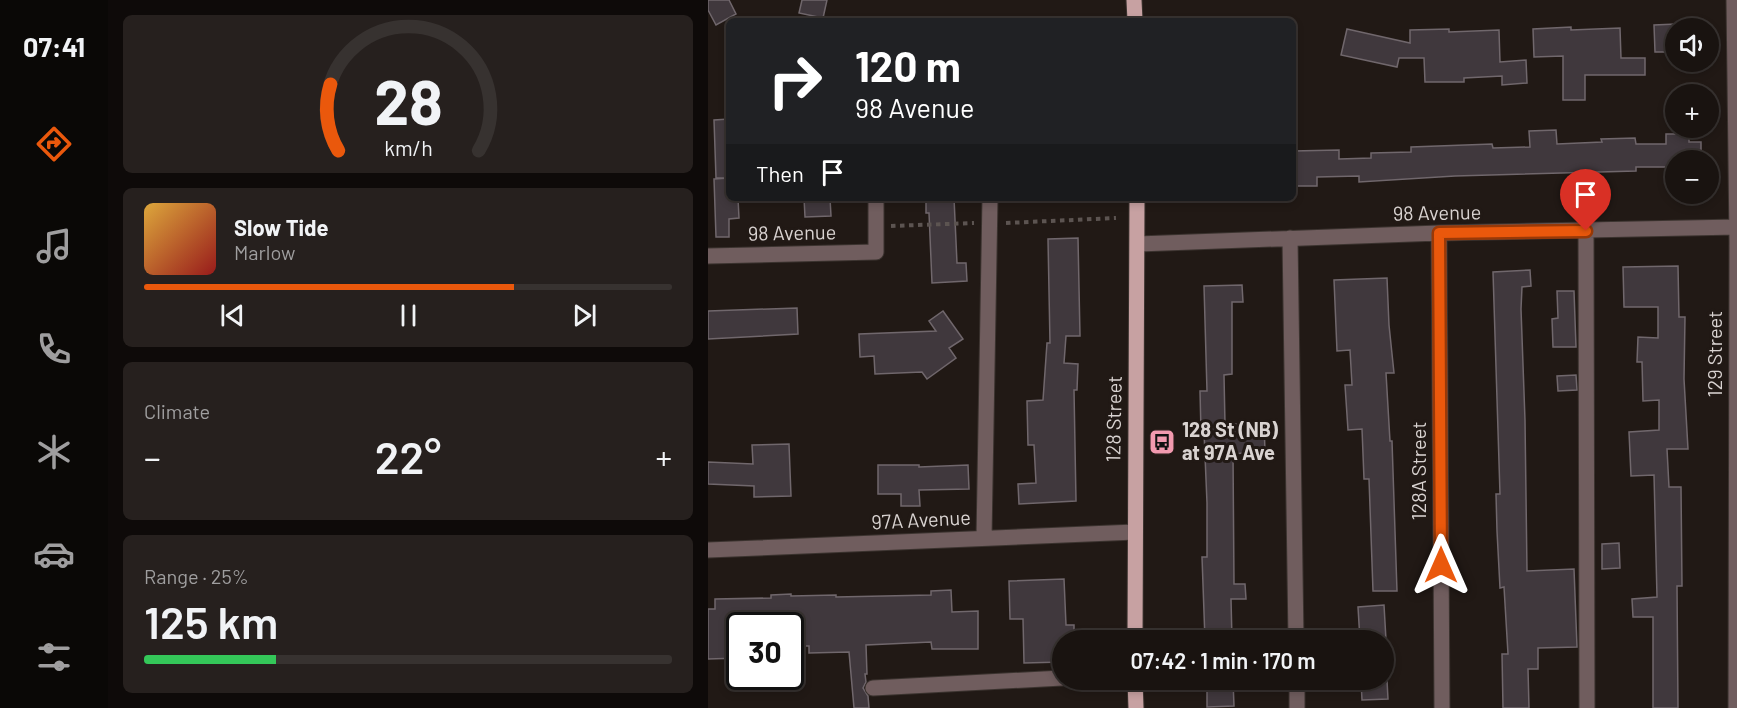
<!DOCTYPE html>
<html lang="en">
<head>
<meta charset="utf-8">
<style>
  :root { --surface:#191310; --page:#26201e; --text:#f1f3f6; --muted:#9f9e9f; --line:#373230; --accent:#ea580c }
  body { margin:0; font-family:Barlow,sans-serif; background:var(--page); color:var(--text); height:100vh; display:flex; flex-direction:column; font-size:22px; white-space:nowrap }
  * { box-sizing:border-box; margin:0 }
  p { font-size:20px; color:var(--muted) }
  .icon { flex:none; width:33px; height:33px; fill:none; stroke:currentColor; stroke-width:2; stroke-linecap:round; stroke-linejoin:round }
  .map { position:relative; flex:1; overflow:hidden }
  .drawer { display:flex; flex-direction:column; gap:15px; padding:15px; background:#0e0a09; width:600px }
  .drawer>* { flex:none }
  .guide { position:absolute; left:18px; top:18px; width:570px; height:183px; border-radius:9px; box-shadow:0 3px 9px #0003,0 0 0 2px var(--line); background:#202124; color:#fff; overflow:hidden }
  .tools { position:absolute; left:957px; top:18px; display:grid; gap:12px }
  .tools a { display:grid; place-items:center; width:54px; height:54px; border-radius:50%; background:var(--surface); box-shadow:0 3px 9px #0003,0 0 0 2px var(--line); font-size:30px }
  .speed { position:absolute; left:18px; top:612px; display:flex; gap:12px; font-size:30px; font-weight:700; text-align:center }
  .speed>* { display:grid; place-content:center; width:78px; height:78px; border-radius:50%; background:var(--surface); box-shadow:0 3px 9px #0003,0 0 0 2px var(--line); line-height:1 }
  .speed .limit { border:3px solid #111; border-radius:9px; background:#fff; color:#111 }
  .pin { position:absolute; display:grid; place-items:center; width:51px; height:51px; color:#fff; margin:-62px -26px; border-radius:50% 50% 50% 0; rotate:-45deg; box-shadow:0 0 6px #0007 }
  .pin .icon { rotate:45deg }
  .me { position:absolute; width:66px; margin:-33px; rotate:0deg; stroke-linejoin:round; filter:drop-shadow(0 0 4px #0008) }
  .turn { display:flex; align-items:center; gap:21px; height:126px; padding:0 30px; font-size:27px }
  .turn .icon { width:78px; height:78px; stroke-width:2.5 }
  .turn b { display:block; font-size:42px; line-height:51px }
  .then { display:flex; align-items:center; height:57px; padding:0 30px; background:#0003; gap:12px; font-size:22px }
  .big { font-size:45px; font-weight:600; line-height:1.1 }
  .drawer .widget { flex:1; display:flex; flex-direction:column; justify-content:center; gap:9px; min-width:0; padding:0 21px; border-radius:9px; background:var(--page) }
  .drawer .dial { align-items:center; gap:0 }
  .dial svg { height:156px; overflow:visible; fill:none; stroke:var(--line); stroke-width:7; stroke-linecap:round; text-anchor:middle }
  .dial text { fill:var(--text); stroke:none }
  .song { display:flex; align-items:center; gap:18px }
  .cover { width:72px; height:72px; border-radius:9px; background:linear-gradient(135deg,hsl(40 70% 55%),hsl(0 70% 35%)) }
  .played { height:6px; border-radius:3px; background:linear-gradient(90deg,var(--accent) 70%,var(--line) 70%) }
  .keys { display:flex; justify-content:space-around; direction:ltr }
  .heat { display:flex; justify-content:space-between; align-items:center; font-size:33px; direction:ltr }
  .charge { height:9px; border-radius:4px; background:linear-gradient(90deg,#34c759 25%,var(--line) 0) }
  .trip { position:absolute; left:344px; top:630px; width:342px; height:60px; border-radius:30px; background:var(--surface); box-shadow:0 3px 9px #0003,0 0 0 2px var(--line); font-weight:600; line-height:60px; text-align:center }
  main { display:flex; flex:1; min-height:0 }
  .tabs { display:flex; flex-direction:column; width:108px; justify-content:space-around; align-items:center; background:#0a0806; color:var(--muted) }
  .tabs .icon { width:42px; height:42px }
  .tabs .active { color:var(--accent) }
  .tabs b { font-size:27px; color:var(--text) }
  .map>svg:first-child { display:block }
  .building { fill:#40383d; stroke:#70676c; stroke-width:1.5 }
  .lines { fill:none; stroke-linecap:round; stroke-linejoin:round }
  .minor-casing { stroke:#3b332f; stroke-width:17 }
  .major-casing { stroke:#3b332f; stroke-width:17 }
  .path { stroke:#5c5451; stroke-width:4; stroke-dasharray:4.5 4.5; stroke-linecap:butt }
  .minor { stroke:#705d5e; stroke-width:15 }
  .major { stroke:#c7a1a2; stroke-width:15 }
  .route-casing { stroke:#983908; stroke-width:15 }
  .route { stroke:#ea580c; stroke-width:10 }
  .labels { text-anchor:middle; stroke-width:6; stroke-linejoin:round; paint-order:stroke }
  .street-label { font-size:20px; fill:#d9d3d1; stroke:#211915 }
  .poi-label { font-size:20px; font-weight:bold; fill:#d9d3d1; stroke:#211915; text-anchor:start }
</style>
</head>
<body>
<main>
<nav class="tabs">
<b>07:41</b>
<svg class="icon active" aria-label="directions" viewBox="0 0 24 24"><path d="M12 3l9 9-9 9-9-9zM9 14v-3h6M13 9l2 2-2 2"/></svg>
<svg class="icon" aria-label="music" viewBox="0 0 24 24"><path d="M9 18V5l10-2v13"/><circle cx="6" cy="18" r="3"/><circle cx="16" cy="16" r="3"/></svg>
<svg class="icon" aria-label="phone" viewBox="0 0 24 24"><path d="M5 4h4l2 5-3 2q2 4 5 5l2-3 5 2v4C11 20 4 13 5 4z"/></svg>
<svg class="icon" aria-label="climate" viewBox="0 0 24 24"><path d="M12 3v18M4 7l16 10M4 17L20 7"/></svg>
<svg class="icon" aria-label="car" viewBox="0 0 24 24"><path d="M5 17H2v-5l4-1 3-4h7l3 4 3 1v5h-3M9 17h6M6 11h13"/><circle cx="7" cy="17" r="2"/><circle cx="17" cy="17" r="2"/></svg>
<svg class="icon" aria-label="filters" viewBox="0 0 24 24"><path d="M4 7h16M4 17h16"/><circle cx="9" cy="7" r="2"/><circle cx="15" cy="17" r="2"/></svg>
</nav>
<section class="drawer">
<div class="widget dial"><svg viewBox="0 0 100 80">
<path d="M14 69A42 42 0 1 1 86 69"/>
<path d="M14 69A42 42 0 0 1 10 35" stroke="#ea580c"/>
<text x="50" y="56" font-size="32" font-weight="700">28</text>
<text x="50" y="72" font-size="11">km/h</text>
</svg></div>
<div class="widget">
<div class="song"><i class="cover"></i><div><b>Slow Tide</b><p>Marlow</p></div></div>
<div class="played"></div>
<div class="keys"><svg class="icon" aria-label="previous" viewBox="0 0 24 24"><path d="M18 5L8 12l10 7zM5 5v14"/></svg><svg class="icon" aria-label="pause" viewBox="0 0 24 24"><path d="M8 5v14M16 5v14"/></svg><svg class="icon" aria-label="next" viewBox="0 0 24 24"><path d="M6 5l10 7-10 7zM19 5v14"/></svg></div>
</div>
<div class="widget"><p>Climate</p>
<div class="heat"><a>−</a><b class="big">22°</b><a>+</a></div>
</div>
<div class="widget"><p>Range · 25%</p><b class="big">125 km</b><div class="charge"></div></div>
</section>
<div class="map">
<svg width="1029" height="708" viewBox="0 0 1029 708">
  <rect width="100%" height="100%" fill="#211915"/>
  <path class="building" d="M0,0H21L28,14L8,25L0,10Z
    M94,0H119L115,18L91,13Z
    M968,24V52H947L946,25Z
    M863,27V30L912,28L913,58H937V75H877V100H855V56L826,57L825,29Z
    M639,29L702,43V30L741,29V32L791,30L792,62L818,60L819,83L794,85V76L756,78V82H717L716,58H691L689,67L633,55Z
    M21,119V178H8L6,120Z
    M848,130L849,144L894,142L893,139L927,138L928,144H958V134H981V142H993V160H968V167H928V171L747,176L651,182V176L609,177V186H585V151L631,150V159L663,158V153L703,152V147L784,144L785,148L822,147L821,131Z
    M21,178V198H30L31,218L21,219V237H8L6,179Z
    M96,198H122L123,216L97,217Z
    M218,198H246L249,263H258L259,281L224,283L221,213H218Z
    M370,238L372,336H358L356,363L370,364L369,390H366L368,501L311,504L310,484L328,483L326,445H320L319,401L335,400L339,343H342L340,239Z
    M970,266L971,317H977L976,379L980,449H959L961,487H973L974,586H969L970,708H945V617H925L924,599L949,597L946,475L923,476L921,432L951,430V400L935,401L934,362H929L930,337L950,338V307H916L915,267Z
    M822,270L823,286L814,287L813,309L817,420L819,571L866,569L869,647L830,648V669H820L821,708H795L794,654H800L796,587L792,588L789,531L788,494H792L785,272Z
    M679,278L681,325L686,373H678L682,441H684L689,591H665L661,479H656L654,429L640,430L637,385H644L642,350L629,351L626,280Z
    M534,285L535,302H524V374L516,375L517,424H556L557,451L525,454L526,584H537L538,599H523L524,640H497L494,557H499V503L496,432H493L492,391H499L496,286Z
    M849,291H866L868,347H845L844,319L850,318Z
    M89,308L90,334L0,339V311Z
    M235,311L255,339L241,348L248,358L219,379L214,372L167,374L166,356L152,357L151,334L228,331L221,321Z
    M868,375L869,390L850,391L849,376Z
    M81,444L83,496L46,497V486L0,484V462L45,464L44,445Z
    M170,465H211V467L260,465L261,489L211,490L212,506H193V494H170Z
    M911,543L912,568L894,569V544Z
    M356,579L358,625H366V640H354V662L316,663L315,619H302L301,581Z
    M243,590L244,612L270,611V649H224L223,642L158,645L159,674H157L158,682L155,688L160,696L161,708H146L141,652L101,653V646H82V626H32V658L0,659V609H7V599L63,598V595L83,594V596L128,595V597L223,595V591Z
    M676,605L678,640H652L650,607Z
    M499,680H525L526,706L499,707Z
    M653,680H679L680,699L654,700Z"/>
  <g class="lines">
    <g class="minor-casing">
      <path id="minor" d="M1026,0L1029,242L1028,708
        M878,231L879,708
        M731,233L734,708
        M582,238L588,640
        M430,244L731,233L1029,227
        M0,256L168,252V198
        M276,538L282,198
        M0,550L427,532
        M165,688L354,678
        M589,708V680"/>
    </g>
    <g class="major-casing">
      <path id="major" d="M426,0L427,21
        M427,640L429,198
        M427,680L428,708"/>
    </g>
    <path class="path" d="M298,223L408,218
      M183,226L266,223"/>
    <use href="#minor" class="minor"/>
    <use href="#major" class="major"/>
  </g>
  <g class="lines">
    <g class="route-casing">
      <path id="route" d="M733,565L731,233L878,231"/>
    </g>
    <use href="#route" class="route"/>
  </g>
  <defs>
    <g id="bus-square" transform="scale(1.35)"><rect x="-9" y="-9" width="18" height="18" rx="4" fill="#f29aaf" stroke="#211915"/><path d="M-5-6H5V4H4V6H2V4H-2V6H-4V4H-5ZM-3.5-4V0h7V-4ZM-3.5 1.2v1.5H-2V1.2ZM2 1.2v1.5H3.5V1.2Z" fill="#111"/></g>
  </defs>
  <g fill-rule="evenodd">
    <use href="#bus-square" x="454" y="442"/>
  </g>
  <g class="labels">
    <g class="street-label">
      <text transform="translate(729 213) rotate(-1)" y="7">98 Avenue</text>
      <text transform="translate(84 233) rotate(-1)" y="7">98 Avenue</text>
      <text transform="translate(1007 354) rotate(-90)" y="7">129 Street</text>
      <text transform="translate(406 419) rotate(-89)" y="7">128 Street</text>
      <text transform="translate(711 471) rotate(-90)" y="7">128A Street</text>
      <text transform="translate(213 520) rotate(-3)" y="7">97A Avenue</text>
    </g>
    <g class="poi-label">
      <text x="474" y="437">128 St (NB)<tspan x="474" dy="23">at 97A Ave</tspan></text>
    </g>
  </g>
</svg>
<div class="tools">
<a><svg class="icon" aria-label="sound" viewBox="0 0 24 24"><path d="M4 9h4l5-4v14l-5-4H4zM17 9q2 3 0 6"/></svg></a>
<a>+</a>
<a>−</a>
</div>
<div class="speed"><div class="limit">30</div></div>
<div class="pin" style="left:878px;top:231px;background:#d93025"><svg class="icon" aria-label="arrive" viewBox="0 0 24 24"><path d="M6 21V4h12l-3 4 3 4H6"/></svg></div>
<svg class="me" style="left:733px;top:565px" viewBox="-20 -20 40 40"><path d="M0-17L14 15 0 8-14 15z" fill="#ea580c" stroke="#fff" stroke-width="4"/></svg>
<div class="trip">07:42 · 1 min · 170 m</div>
<div class="guide">
<div class="turn"><svg class="icon" aria-label="right" viewBox="0 0 24 24"><path d="M7 20v-9h11M14 6l5 5-5 5"/></svg><div><b>120 m</b>98 Avenue</div></div>
<div class="then">Then<svg class="icon" aria-label="arrive" viewBox="0 0 24 24"><path d="M6 21V4h12l-3 4 3 4H6"/></svg></div>
</div>
</div>
</main>
</body>
</html>
